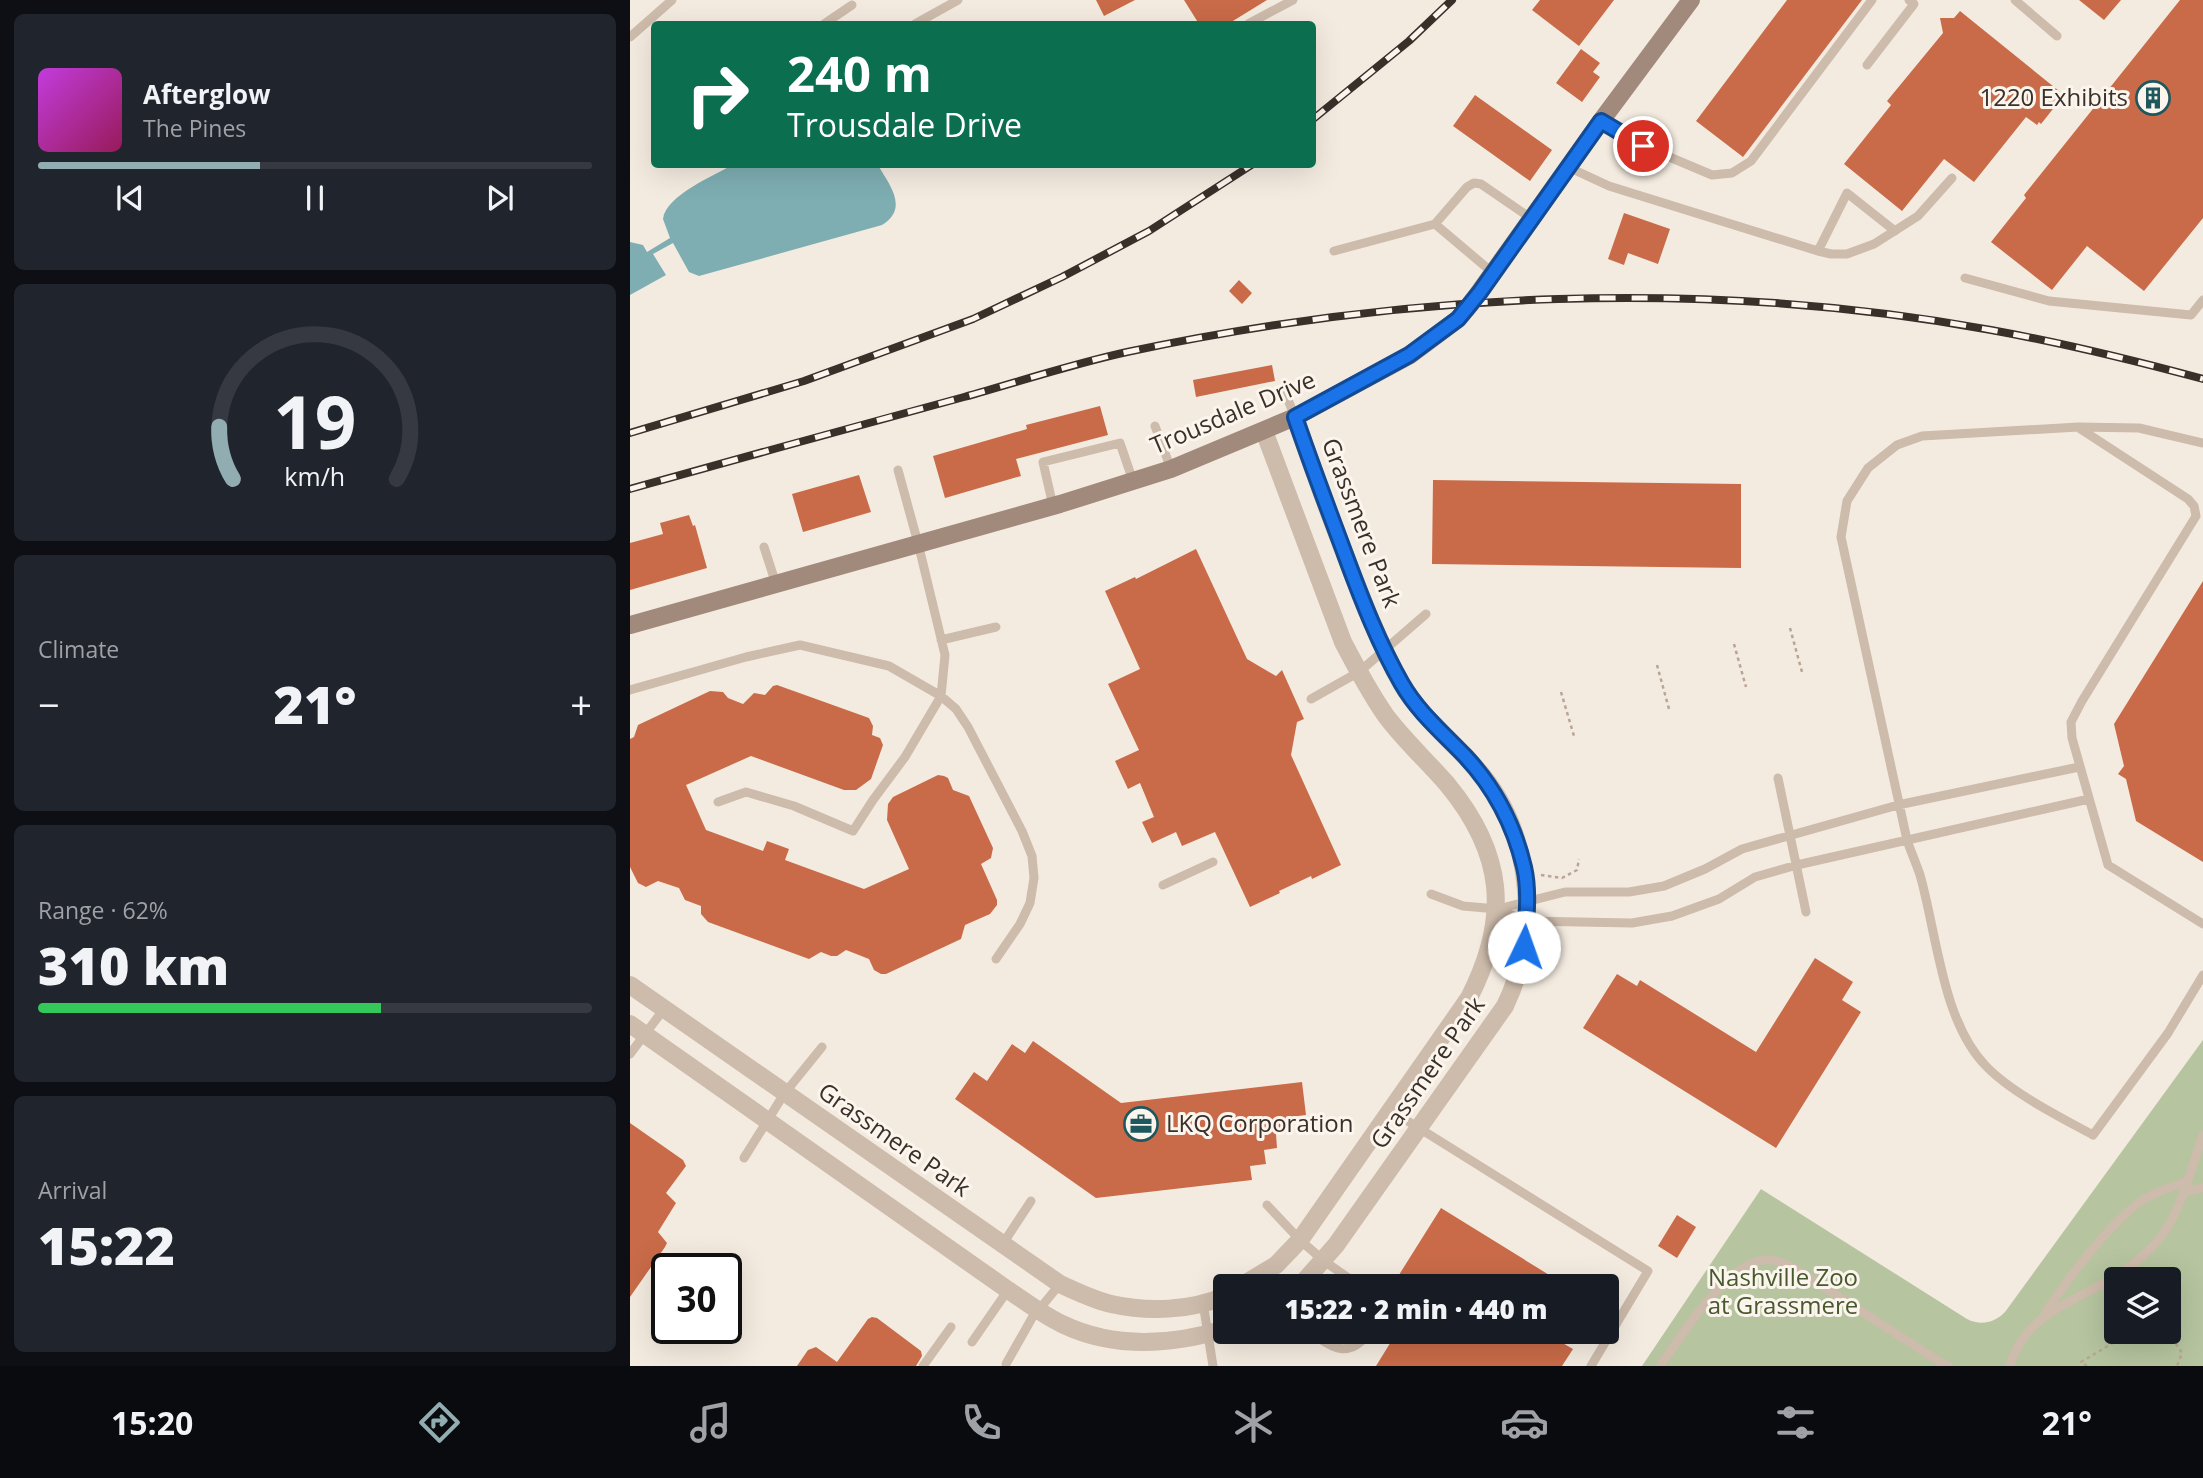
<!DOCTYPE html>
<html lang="en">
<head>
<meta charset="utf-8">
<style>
  :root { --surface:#171b24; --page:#20242c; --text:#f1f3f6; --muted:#9ea1a6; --line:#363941; --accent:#92adb2 }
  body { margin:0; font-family:"Open Sans",sans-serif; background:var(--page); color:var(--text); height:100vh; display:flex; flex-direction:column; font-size:26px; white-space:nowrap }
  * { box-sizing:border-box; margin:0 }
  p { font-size:23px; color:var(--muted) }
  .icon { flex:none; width:38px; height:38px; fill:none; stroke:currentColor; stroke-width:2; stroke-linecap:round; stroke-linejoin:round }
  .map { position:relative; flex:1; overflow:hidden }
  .panel { display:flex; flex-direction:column; gap:14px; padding:14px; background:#0d0f14; width:630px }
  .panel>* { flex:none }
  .banner { position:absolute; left:21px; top:21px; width:665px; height:147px; border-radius:7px; box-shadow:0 7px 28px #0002; background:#0b6e4f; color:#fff; overflow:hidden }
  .fabs { position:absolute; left:1474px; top:1267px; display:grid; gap:14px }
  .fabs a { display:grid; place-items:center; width:77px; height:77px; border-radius:7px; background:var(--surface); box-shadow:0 7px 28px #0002; font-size:35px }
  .speed { position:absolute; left:21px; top:1253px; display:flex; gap:14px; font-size:35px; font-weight:700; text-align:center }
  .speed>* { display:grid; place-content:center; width:91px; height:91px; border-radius:50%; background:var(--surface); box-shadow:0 7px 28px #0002; line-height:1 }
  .speed .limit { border:4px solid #111; border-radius:10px; background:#fff; color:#111 }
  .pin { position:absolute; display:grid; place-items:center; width:60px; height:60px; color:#fff; margin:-30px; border:4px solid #fff; border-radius:50%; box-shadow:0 2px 7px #0007 }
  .me { position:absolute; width:77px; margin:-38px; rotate:3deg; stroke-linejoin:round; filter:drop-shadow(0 0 5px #0008) }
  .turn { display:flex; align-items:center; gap:24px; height:147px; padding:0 21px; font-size:32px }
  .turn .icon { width:91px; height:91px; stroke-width:2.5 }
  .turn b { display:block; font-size:49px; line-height:60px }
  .big { font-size:52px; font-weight:800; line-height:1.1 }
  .panel .widget { flex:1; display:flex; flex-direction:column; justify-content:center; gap:10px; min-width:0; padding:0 24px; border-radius:10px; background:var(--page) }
  .panel .dial { align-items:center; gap:0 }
  .dial svg { height:182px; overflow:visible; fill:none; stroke:var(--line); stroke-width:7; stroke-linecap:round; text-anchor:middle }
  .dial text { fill:var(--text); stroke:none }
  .song { display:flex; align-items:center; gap:21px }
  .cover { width:84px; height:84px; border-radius:10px; background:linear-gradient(135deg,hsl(290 70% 55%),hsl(330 70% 35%)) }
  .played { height:7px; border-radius:4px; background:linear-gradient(90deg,var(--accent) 40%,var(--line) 40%) }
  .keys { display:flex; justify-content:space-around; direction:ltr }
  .heat { display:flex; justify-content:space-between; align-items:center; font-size:38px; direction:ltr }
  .charge { height:10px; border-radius:5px; background:linear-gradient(90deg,#34c759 62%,var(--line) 0) }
  .trip { position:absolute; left:583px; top:1274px; width:406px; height:70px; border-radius:7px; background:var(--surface); box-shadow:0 7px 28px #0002; font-weight:800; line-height:70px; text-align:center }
  .dock { display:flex; height:112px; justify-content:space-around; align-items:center; background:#090b0e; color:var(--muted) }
  .dock .icon { width:49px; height:49px }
  .dock .active { color:var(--accent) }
  .dock b { font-size:32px; color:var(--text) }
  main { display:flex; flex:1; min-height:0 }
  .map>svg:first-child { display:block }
  .green { fill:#b6c49f; fill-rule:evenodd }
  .water { fill:#7eaeb2 }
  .building { fill:#c96b48 }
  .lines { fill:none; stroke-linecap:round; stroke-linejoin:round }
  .path { stroke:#b9a595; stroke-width:2.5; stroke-dasharray:3.5 3.5; stroke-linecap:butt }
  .lane { stroke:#cdbbab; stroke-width:9 }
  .street { stroke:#cdbbab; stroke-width:18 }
  .secondary { stroke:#a18a7c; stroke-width:18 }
  .rail-casing { stroke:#3a302a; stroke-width:8 }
  .rail { stroke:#fbf5ed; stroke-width:5; stroke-dasharray:16; stroke-linecap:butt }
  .route-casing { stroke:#114b97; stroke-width:18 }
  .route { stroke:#1a73e8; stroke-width:12 }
  .labels { text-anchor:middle; stroke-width:6; stroke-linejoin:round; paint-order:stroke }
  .poi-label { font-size:24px; fill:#3a302a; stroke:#fbf5ed; text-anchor:end }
  .street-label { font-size:24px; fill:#3a302a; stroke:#fbf5ed }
  .park-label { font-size:24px; fill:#48592d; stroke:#fbf5ed }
</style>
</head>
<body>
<main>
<section class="panel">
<div class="widget">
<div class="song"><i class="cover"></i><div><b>Afterglow</b><p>The Pines</p></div></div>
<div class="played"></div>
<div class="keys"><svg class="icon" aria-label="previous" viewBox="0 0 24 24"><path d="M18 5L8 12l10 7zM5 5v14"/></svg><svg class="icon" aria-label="pause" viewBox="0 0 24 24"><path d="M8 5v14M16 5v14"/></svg><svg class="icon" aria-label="next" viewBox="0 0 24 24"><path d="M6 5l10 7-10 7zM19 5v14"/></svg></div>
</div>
<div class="widget dial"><svg viewBox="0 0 100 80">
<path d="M14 69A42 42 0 1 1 86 69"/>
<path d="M14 69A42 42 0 0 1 8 46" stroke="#92adb2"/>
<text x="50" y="56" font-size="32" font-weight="700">19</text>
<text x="50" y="72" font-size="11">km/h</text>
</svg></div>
<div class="widget"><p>Climate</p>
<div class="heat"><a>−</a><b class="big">21°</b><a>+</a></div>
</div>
<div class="widget"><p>Range · 62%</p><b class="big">310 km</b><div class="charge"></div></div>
<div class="widget"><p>Arrival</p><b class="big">15:22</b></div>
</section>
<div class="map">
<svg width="1573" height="1366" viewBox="0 0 1573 1366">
  <rect width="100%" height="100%" fill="#f4ebe0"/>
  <path class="green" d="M1573,1040V1366H1012L1131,1189L1337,1319C1351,1326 1364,1323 1375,1312ZM1486,1279H1538V1332H1486Z"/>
  <path class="water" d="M104,164L248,165C260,186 279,208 252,225L69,276L59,272L43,243L23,254L36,275L0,295V242L13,245L17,252L40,238L33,219C36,195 84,176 104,164Z"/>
  <path class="building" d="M466,0H505L474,16Z
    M554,0H637L598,24H569Z
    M910,0H984L949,46L902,10Z
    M1157,0H1232L1113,157L1066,121Z
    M1449,0H1491L1474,20Z
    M1550,0H1573V218L1514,291L1457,246L1422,290L1361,242L1396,198L1394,195Z
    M1330,11L1434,95L1411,124L1409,122L1407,125L1396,117L1344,182L1314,159L1272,211L1214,164L1261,105L1257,101L1313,33L1310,18H1324Z
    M951,49L970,63L963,72L970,77L952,102L926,83Z
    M845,95L922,150L900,181L823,126Z
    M994,213L1040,229L1028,264L998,253L994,265L978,259Z
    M609,280L622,293L612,304L599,291Z
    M642,365L645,381L566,397L563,380Z
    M470,406L478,435L386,459L391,476L315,498L303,456L397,429L396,425Z
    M229,475L241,512L173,532L162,494Z
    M803,480L1111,484V568L802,564Z
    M59,515L63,526L65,525L77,568L0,590V543L33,534L30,523Z
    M566,549L617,659L646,676L652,670L674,719L667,722L661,755L711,865L682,879L681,876L649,891L650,893L620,907L585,832L552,846L546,832L522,843L512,822L524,817L510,783L498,789L485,761L509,750L478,684L510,669L475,591L505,577L506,579Z
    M1573,581V862L1506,821L1496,779L1488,774L1494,766L1484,724Z
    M147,685L239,718L243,726L242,735L250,738L253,745L241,779L226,790H214L121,756L56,785L76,830L133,851L137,841L159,849L155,860L234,889L279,869L257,820L258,804L263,797L308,775L314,776L318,778L323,790L339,796L363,848L361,858L351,864L367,900V905L360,914L335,925L331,939L256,974H251L244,970L239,959L216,950L207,956H201L191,952L179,959L78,922L71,914V906L55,900L49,888L28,881L16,887L8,883L0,867V739L4,737L8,725L80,691L93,692L98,698L113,704L124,693L135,695L143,686Z
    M1185,958L1223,982L1212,1000L1231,1012L1146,1148L953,1028L987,974L1007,986L1010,980L1126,1052Z
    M403,1041L491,1103L672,1082L676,1115L660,1117L662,1132L646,1134L647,1148L634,1150L636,1164L620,1166L622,1180L466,1198L325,1099L344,1072L357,1081L382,1044L395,1053Z
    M0,1123L53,1160L56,1166L36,1193L46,1203L28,1232L37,1243L35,1247L0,1297Z
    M811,1208L937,1286H762Z
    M1047,1215L1066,1227L1047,1258L1028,1246Z
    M242,1317L247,1318L291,1351L292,1356L286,1366H167L178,1350L186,1347L207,1362L238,1319Z
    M767,1332H935L929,1341L943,1349L932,1366H746Z"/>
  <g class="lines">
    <path class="path" d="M1160,628L1172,672
      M1104,644L1116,687
      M1027,665L1039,709
      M931,692L944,736
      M911,875L932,878L947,870L949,859
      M1538,1332L1552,1353L1547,1366
      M1457,1366L1451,1362L1486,1341L1478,1322L1486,1315"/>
    <path class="lane" d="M1385,0L1427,36
      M194,24L222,5
      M285,24L328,0
      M618,24L663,0
      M0,37L42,0
      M1237,65L1284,4L1279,0
      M971,121L1004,142L1082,175L1102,173L1121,161L1242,0
      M938,167L979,186L1188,251L1201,254H1217L1244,244L1288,216L1322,178
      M805,224L863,273
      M704,251L805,224L837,187L844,183L851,184L902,219
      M1188,251L1217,193L1265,231
      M1335,278L1419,301L1561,315L1573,300
      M654,390L665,417
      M525,426L541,469
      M1449,428L1558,499L1564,506L1566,516L1452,701L1441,722L1442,738L1478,865L1573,924
      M1573,443L1509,428L1448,427L1292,436L1267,445L1238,468L1217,501L1211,537L1277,840C1281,852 1286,863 1290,875C1307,934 1312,1020 1355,1065C1380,1092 1430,1117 1463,1135L1538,1033L1573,975
      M423,506L413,462L490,443L503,481
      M134,547L146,584
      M311,640L366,627
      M0,690L116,657L170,645L259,666L311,696L315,655L288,543L268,470
      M681,699L729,672L796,614
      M1148,778L1176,912
      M88,802L116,792L164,806L223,831L243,800L275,757L311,696L326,709L338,727L392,831L402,856L404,878L400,903L390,924L366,959
      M533,885L583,862
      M801,894L833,906L867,909L896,921L1002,923L1042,916L1089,899L1125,877L1167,865L1459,799
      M868,909L935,892H999L1034,886L1075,869L1112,849L1268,805L1449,767
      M0,1054L34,1009
      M760,1110L1018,1271L961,1366
      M114,1158L154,1094L192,1047
      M1553,1192L1573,1188
      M637,1205L670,1240L694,1261L730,1286
      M372,1245L401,1201
      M573,1303L583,1366
      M1415,1313C1440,1276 1475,1228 1511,1201C1525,1192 1541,1187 1556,1182
      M679,1332C704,1348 718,1360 740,1332
      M342,1342L378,1290
      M376,1364L402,1318L430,1284
      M293,1366L321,1327
      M1030,1366C1050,1337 1097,1264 1133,1260C1144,1258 1154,1264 1164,1268L1310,1362L1319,1366
      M1380,1366C1393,1320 1431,1306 1469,1286C1489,1276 1510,1260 1525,1244C1550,1218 1561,1168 1573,1135"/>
    <path class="street" d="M665,417C681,464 698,511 716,557C732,600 749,643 771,683C792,719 826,743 852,775C903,838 910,934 875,1006L706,1245L670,1286
      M0,985L430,1284C447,1292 464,1300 481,1304C517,1312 561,1311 595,1296
      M0,1024L378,1290C396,1302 413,1315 432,1324C484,1349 542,1345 595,1329
      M611,1286L646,1265L670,1240L839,998C880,918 875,854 817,784C797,761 774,740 756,716C740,693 726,667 713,642L634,431"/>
    <path class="secondary" d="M0,625L430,504L541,469L665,417L780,355L828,319L840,305L971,121L1061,0"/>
    <g class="rail-casing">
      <path id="rail" d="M682,120L779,41L822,0
        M0,433L174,381L343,319L432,277L519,231L623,164
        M0,489C111,458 223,427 334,397C388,382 442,364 497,352C780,292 1076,278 1361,330C1433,343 1503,360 1573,379"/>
    </g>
    <use href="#rail" class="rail"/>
  </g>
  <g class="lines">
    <g class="route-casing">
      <path id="route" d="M894,947C896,921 900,893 894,867C884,825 864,787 835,756C813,733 788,712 772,684C749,644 732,600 716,557C699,511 681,464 665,417L779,355L828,319L850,292L971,121L1013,146"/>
    </g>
    <use href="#route" class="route"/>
  </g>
  <defs>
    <g id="building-ring" transform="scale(1.75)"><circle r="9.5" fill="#fbf5ed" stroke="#1e585e" stroke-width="1.5"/><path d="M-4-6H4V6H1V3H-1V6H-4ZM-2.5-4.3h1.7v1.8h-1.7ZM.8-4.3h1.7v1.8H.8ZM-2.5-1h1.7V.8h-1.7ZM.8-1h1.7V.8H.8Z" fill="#1e585e"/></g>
    <g id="office-ring" transform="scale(1.75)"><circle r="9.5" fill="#fbf5ed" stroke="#1e585e" stroke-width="1.5"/><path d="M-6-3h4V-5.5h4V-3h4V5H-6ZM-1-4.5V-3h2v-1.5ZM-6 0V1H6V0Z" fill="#1e585e"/></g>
  </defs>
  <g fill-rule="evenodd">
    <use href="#building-ring" x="1523" y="98"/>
    <use href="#office-ring" x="511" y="1124"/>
  </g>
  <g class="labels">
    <g class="poi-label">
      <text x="1498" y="106">1220 Exhibits</text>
      <text x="536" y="1132" text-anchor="start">LKQ Corporation</text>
    </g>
    <g class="street-label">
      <text transform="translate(603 413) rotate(-23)" y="8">Trousdale Drive</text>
      <text transform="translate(731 523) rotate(69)" y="8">Grassmere Park</text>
      <text transform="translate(798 1073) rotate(-55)" y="8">Grassmere Park</text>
      <text transform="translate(264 1140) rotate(35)" y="8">Grassmere Park</text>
    </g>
    <g class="park-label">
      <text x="1153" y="1286">Nashville Zoo<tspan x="1153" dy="28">at Grassmere</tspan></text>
    </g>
  </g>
</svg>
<div class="fabs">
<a><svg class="icon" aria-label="layers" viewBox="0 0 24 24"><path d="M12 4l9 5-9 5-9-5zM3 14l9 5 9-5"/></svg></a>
</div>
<div class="speed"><div class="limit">30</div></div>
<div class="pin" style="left:1013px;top:146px;background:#d93025"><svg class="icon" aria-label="arrive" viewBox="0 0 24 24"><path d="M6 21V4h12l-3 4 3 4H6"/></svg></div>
<svg class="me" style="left:894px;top:947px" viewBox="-20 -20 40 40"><circle r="19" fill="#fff"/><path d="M0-13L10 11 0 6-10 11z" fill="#1a73e8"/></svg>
<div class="trip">15:22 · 2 min · 440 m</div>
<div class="banner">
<div class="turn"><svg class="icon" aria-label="right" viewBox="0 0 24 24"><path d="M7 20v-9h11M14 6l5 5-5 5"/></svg><div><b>240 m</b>Trousdale Drive</div></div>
</div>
</div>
</main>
<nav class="dock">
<b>15:20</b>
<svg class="icon active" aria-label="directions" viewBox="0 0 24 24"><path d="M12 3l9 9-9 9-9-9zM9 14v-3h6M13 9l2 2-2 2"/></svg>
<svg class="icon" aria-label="music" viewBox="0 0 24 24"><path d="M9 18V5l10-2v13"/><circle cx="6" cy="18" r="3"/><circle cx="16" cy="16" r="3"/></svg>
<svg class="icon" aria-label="phone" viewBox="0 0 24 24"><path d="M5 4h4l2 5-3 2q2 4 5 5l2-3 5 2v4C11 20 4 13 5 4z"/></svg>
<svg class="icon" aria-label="climate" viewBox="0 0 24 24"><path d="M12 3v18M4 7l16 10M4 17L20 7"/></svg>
<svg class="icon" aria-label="car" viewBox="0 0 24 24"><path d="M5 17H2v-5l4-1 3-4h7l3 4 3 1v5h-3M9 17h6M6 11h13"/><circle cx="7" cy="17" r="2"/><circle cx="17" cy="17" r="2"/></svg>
<svg class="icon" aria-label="filters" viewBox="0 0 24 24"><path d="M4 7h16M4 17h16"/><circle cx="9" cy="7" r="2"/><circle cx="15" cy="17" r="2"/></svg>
<b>21°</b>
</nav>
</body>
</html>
